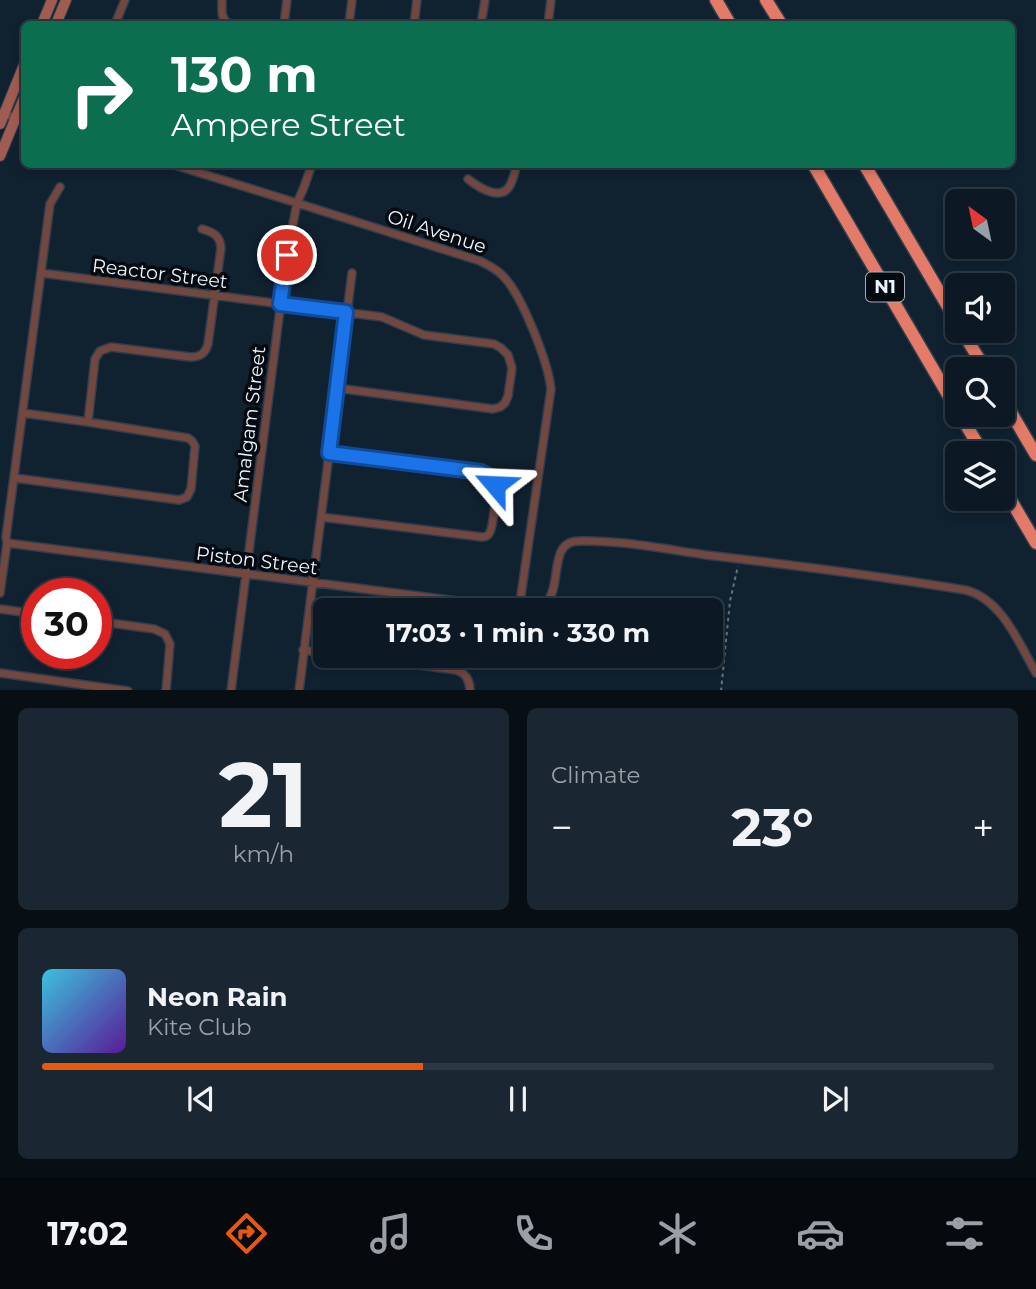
<!DOCTYPE html>
<html lang="en">
<head>
<meta charset="utf-8">
<style>
  :root { --surface:#0c1924; --page:#1a2631; --text:#f1f3f6; --muted:#9aa0a6; --line:#2c3841; --accent:#ea580c }
  body { margin:0; font-family:Montserrat,sans-serif; background:var(--page); color:var(--text); height:100vh; display:flex; flex-direction:column; font-size:26px; white-space:nowrap }
  * { box-sizing:border-box; margin:0 }
  p { font-size:23px; color:var(--muted) }
  .icon { flex:none; width:38px; height:38px; fill:none; stroke:currentColor; stroke-width:2; stroke-linecap:round; stroke-linejoin:round }
  .map { position:relative; height:690px; overflow:hidden }
  .side { display:flex; flex-direction:column; gap:18px; padding:18px; background:#070e14; flex:1 }
  .side>* { flex:none }
  .top-card { position:absolute; left:21px; top:21px; width:994px; height:147px; border-radius:10px; box-shadow:0 4px 10px #0003,0 0 0 2px var(--line); background:#0b6e4f; color:#fff; overflow:hidden }
  .needle { width:46px; rotate:327deg }
  .fabs { position:absolute; left:945px; top:189px; display:grid; gap:14px }
  .fabs a { display:grid; place-items:center; width:70px; height:70px; border-radius:10px; background:var(--surface); box-shadow:0 4px 10px #0003,0 0 0 2px var(--line); font-size:35px }
  .speed { position:absolute; left:21px; top:578px; display:flex; gap:14px; font-size:35px; font-weight:700; text-align:center }
  .speed>* { display:grid; place-content:center; width:91px; height:91px; border-radius:50%; background:var(--surface); box-shadow:0 4px 10px #0003,0 0 0 2px var(--line); line-height:1 }
  .speed .limit { border:10px solid #d22; background:#fff; color:#111 }
  .pin { position:absolute; display:grid; place-items:center; width:60px; height:60px; color:#fff; margin:-30px; border:4px solid #fff; border-radius:50%; box-shadow:0 2px 7px #0007 }
  .me { position:absolute; width:77px; margin:-38px; rotate:296deg; stroke-linejoin:round; filter:drop-shadow(0 0 5px #0008) }
  .turn { display:flex; align-items:center; gap:24px; height:147px; padding:0 35px; font-size:32px }
  .turn .icon { width:91px; height:91px; stroke-width:2.5 }
  .turn b { display:block; font-size:49px; line-height:60px }
  .big { font-size:52px; font-weight:700; line-height:1.1 }
  .side .card { flex:1; display:flex; flex-direction:column; justify-content:center; gap:10px; min-width:0; padding:0 24px; border-radius:10px; background:var(--page) }
  .side .dial { align-items:center; gap:0 }
  .dial b { font-size:91px; line-height:1 }
  .song { display:flex; align-items:center; gap:21px }
  .cover { width:84px; height:84px; border-radius:10px; background:linear-gradient(135deg,hsl(190 70% 55%),hsl(270 70% 35%)) }
  .played { height:7px; border-radius:4px; background:linear-gradient(90deg,var(--accent) 40%,var(--line) 40%) }
  .keys { display:flex; justify-content:space-around; direction:ltr }
  .heat { display:flex; justify-content:space-between; align-items:center; font-size:38px; direction:ltr }
  .side .tiles { flex:1; display:grid; gap:18px; grid-template-columns:1fr 1fr }
  .card:last-child { grid-column:span 2 }
  .trip { position:absolute; left:313px; top:598px; width:410px; height:70px; border-radius:10px; background:var(--surface); box-shadow:0 4px 10px #0003,0 0 0 2px var(--line); font-weight:700; line-height:70px; text-align:center }
  .dock { display:flex; height:112px; justify-content:space-around; align-items:center; background:#050a0e; color:var(--muted) }
  .dock .icon { width:49px; height:49px }
  .dock .current { color:var(--accent) }
  .dock b { font-size:32px; color:var(--text) }
  .map>svg:first-child { display:block }
  .lines { fill:none; stroke-linecap:round; stroke-linejoin:round }
  .minor-casing { stroke:#2f3f4d; stroke-width:10 }
  .secondary-casing { stroke:#2f3f4d; stroke-width:12 }
  .motorway-casing { stroke:#2f3f4d; stroke-width:15 }
  .path { stroke:#647380; stroke-width:2; stroke-dasharray:3.5 3.5; stroke-linecap:butt }
  .minor { stroke:#72473f; stroke-width:7 }
  .secondary { stroke:#a05c50; stroke-width:10 }
  .motorway { stroke:#e47a68; stroke-width:12 }
  .route-casing { stroke:#114b97; stroke-width:18 }
  .route { stroke:#1a73e8; stroke-width:12 }
  .labels { text-anchor:middle; stroke-width:7; stroke-linejoin:round; paint-order:stroke }
  .shield { fill:#040a10; stroke:#a5aeb7; stroke-width:2 }
  .shield-label { font-size:18px; font-weight:bold; fill:#eaf5ff }
  .street-label { font-size:19px; fill:#eaf5ff; stroke:#040a10 }
</style>
</head>
<body>
<div class="map">
<svg width="1036" height="691" viewBox="0 0 1036 691">
  <rect width="100%" height="100%" fill="#102130"/>
  <g class="lines">
    <g class="minor-casing">
      <path id="minor" d="M222,0C222,10 220,18 229,24
        M115,24L125,0
        M284,24L287,0
        M349,24L352,0
        M414,24L417,0
        M481,24L485,0
        M548,24L551,0
        M1,113L24,120
        M468,179C478,187 499,201 509,187C513,181 515,171 517,164
        M41,273L382,317L424,335L494,344L501,348L508,355L512,368L508,396L505,403L500,407L493,409L337,388
        M88,422L95,359L100,351L111,347L190,357C200,357 205,354 208,344L221,248C220,235 213,232 202,229
        M15,478L179,500L187,497L191,489L195,446L192,441L188,438L88,422L23,413
        M321,517L482,537C484,537 486,537 488,535C494,530 497,489 494,482C492,476 490,477 485,474L329,453
        M7,543L519,609L551,389C548,362 522,295 503,276C497,269 488,265 480,261L297,203L171,164
        M0,593L7,543L6,537L50,204L60,187
        M0,609L37,614
        M519,609C577,617 538,541 579,541C621,540 664,549 706,555C793,565 879,576 965,590C1001,598 1019,643 1036,673
        M96,621L154,629L165,634L170,644L166,691
        M303,650L326,653
        M351,656L456,670C466,673 470,680 470,691
        M0,673L128,691
        M231,691L287,255L297,203L304,187L312,164
        M299,691L352,273"/>
    </g>
    <g class="secondary-casing">
      <path id="secondary" d="M42,24L52,0
        M56,24L66,0
        M0,124L24,65
        M0,156L24,98"/>
    </g>
    <g class="motorway-casing">
      <path id="motorway" d="M716,0L730,24
        M766,0L781,24
        M813,164L957,410
        M864,164L957,322
        M962,331L985,369
        M1003,399L1036,455
        M960,415L983,453
        M1003,487L1036,543"/>
    </g>
    <path class="path" d="M721,691L730,601L738,566"/>
    <use href="#minor" class="minor"/>
    <use href="#secondary" class="secondary"/>
    <use href="#motorway" class="motorway"/>
  </g>
  <g class="lines">
    <g class="route-casing">
      <path id="route" d="M287,255L280,304L346,312L329,453L481,472L491,477L495,485"/>
    </g>
    <use href="#route" class="route"/>
  </g>
  <g class="labels">
    <rect class="shield" x="866" y="272.5" width="38" height="29" rx="5"/>
    <g class="shield-label">
      <text x="885" y="293">N1</text>
    </g>
    <g class="street-label">
      <text transform="translate(437 231) rotate(18)" y="7">Oil Avenue</text>
      <text transform="translate(160 273) rotate(7)" y="7">Reactor Street</text>
      <text transform="translate(249 424) rotate(-83)" y="7">Amalgam Street</text>
      <text transform="translate(257 560) rotate(7)" y="7">Piston Street</text>
    </g>
  </g>
</svg>
<div class="fabs">
<a><svg class="needle" viewBox="-14 -14 28 28"><path d="M0-13l5 13h-10z" fill="#e53935"/><path d="M0 13l5-13h-10z" fill="#9aa0a6"/></svg></a>
<a><svg class="icon" aria-label="sound" viewBox="0 0 24 24"><path d="M4 9h4l5-4v14l-5-4H4zM17 9q2 3 0 6"/></svg></a>
<a><svg class="icon" aria-label="search" viewBox="0 0 24 24"><circle cx="10" cy="10" r="6"/><path d="M15 15l6 6"/></svg></a>
<a><svg class="icon" aria-label="layers" viewBox="0 0 24 24"><path d="M12 4l9 5-9 5-9-5zM3 14l9 5 9-5"/></svg></a>
</div>
<div class="speed"><div class="limit">30</div></div>
<div class="pin" style="left:287px;top:255px;background:#d93025"><svg class="icon" aria-label="arrive" viewBox="0 0 24 24"><path d="M6 21V4h12l-3 4 3 4H6"/></svg></div>
<svg class="me" style="left:495px;top:485px" viewBox="-20 -20 40 40"><path d="M0-17L14 15 0 8-14 15z" fill="#1a73e8" stroke="#fff" stroke-width="4"/></svg>
<div class="trip">17:03 · 1 min · 330 m</div>
<div class="top-card">
<div class="turn"><svg class="icon" aria-label="right" viewBox="0 0 24 24"><path d="M7 20v-9h11M14 6l5 5-5 5"/></svg><div><b>130 m</b>Ampere Street</div></div>
</div>
</div>
<section class="side">
<div class="tiles">
<div class="card dial"><b>21</b><p>km/h</p></div>
<div class="card"><p>Climate</p>
<div class="heat"><a>−</a><b class="big">23°</b><a>+</a></div>
</div>
<div class="card">
<div class="song"><i class="cover"></i><div><b>Neon Rain</b><p>Kite Club</p></div></div>
<div class="played"></div>
<div class="keys"><svg class="icon" aria-label="previous" viewBox="0 0 24 24"><path d="M18 5L8 12l10 7zM5 5v14"/></svg><svg class="icon" aria-label="pause" viewBox="0 0 24 24"><path d="M8 5v14M16 5v14"/></svg><svg class="icon" aria-label="next" viewBox="0 0 24 24"><path d="M6 5l10 7-10 7zM19 5v14"/></svg></div>
</div>
</div>
</section>
<nav class="dock">
<b>17:02</b>
<svg class="icon current" aria-label="directions" viewBox="0 0 24 24"><path d="M12 3l9 9-9 9-9-9zM9 14v-3h6M13 9l2 2-2 2"/></svg>
<svg class="icon" aria-label="music" viewBox="0 0 24 24"><path d="M9 18V5l10-2v13"/><circle cx="6" cy="18" r="3"/><circle cx="16" cy="16" r="3"/></svg>
<svg class="icon" aria-label="phone" viewBox="0 0 24 24"><path d="M5 4h4l2 5-3 2q2 4 5 5l2-3 5 2v4C11 20 4 13 5 4z"/></svg>
<svg class="icon" aria-label="climate" viewBox="0 0 24 24"><path d="M12 3v18M4 7l16 10M4 17L20 7"/></svg>
<svg class="icon" aria-label="car" viewBox="0 0 24 24"><path d="M5 17H2v-5l4-1 3-4h7l3 4 3 1v5h-3M9 17h6M6 11h13"/><circle cx="7" cy="17" r="2"/><circle cx="17" cy="17" r="2"/></svg>
<svg class="icon" aria-label="filters" viewBox="0 0 24 24"><path d="M4 7h16M4 17h16"/><circle cx="9" cy="7" r="2"/><circle cx="15" cy="17" r="2"/></svg>
</nav>
</body>
</html>
